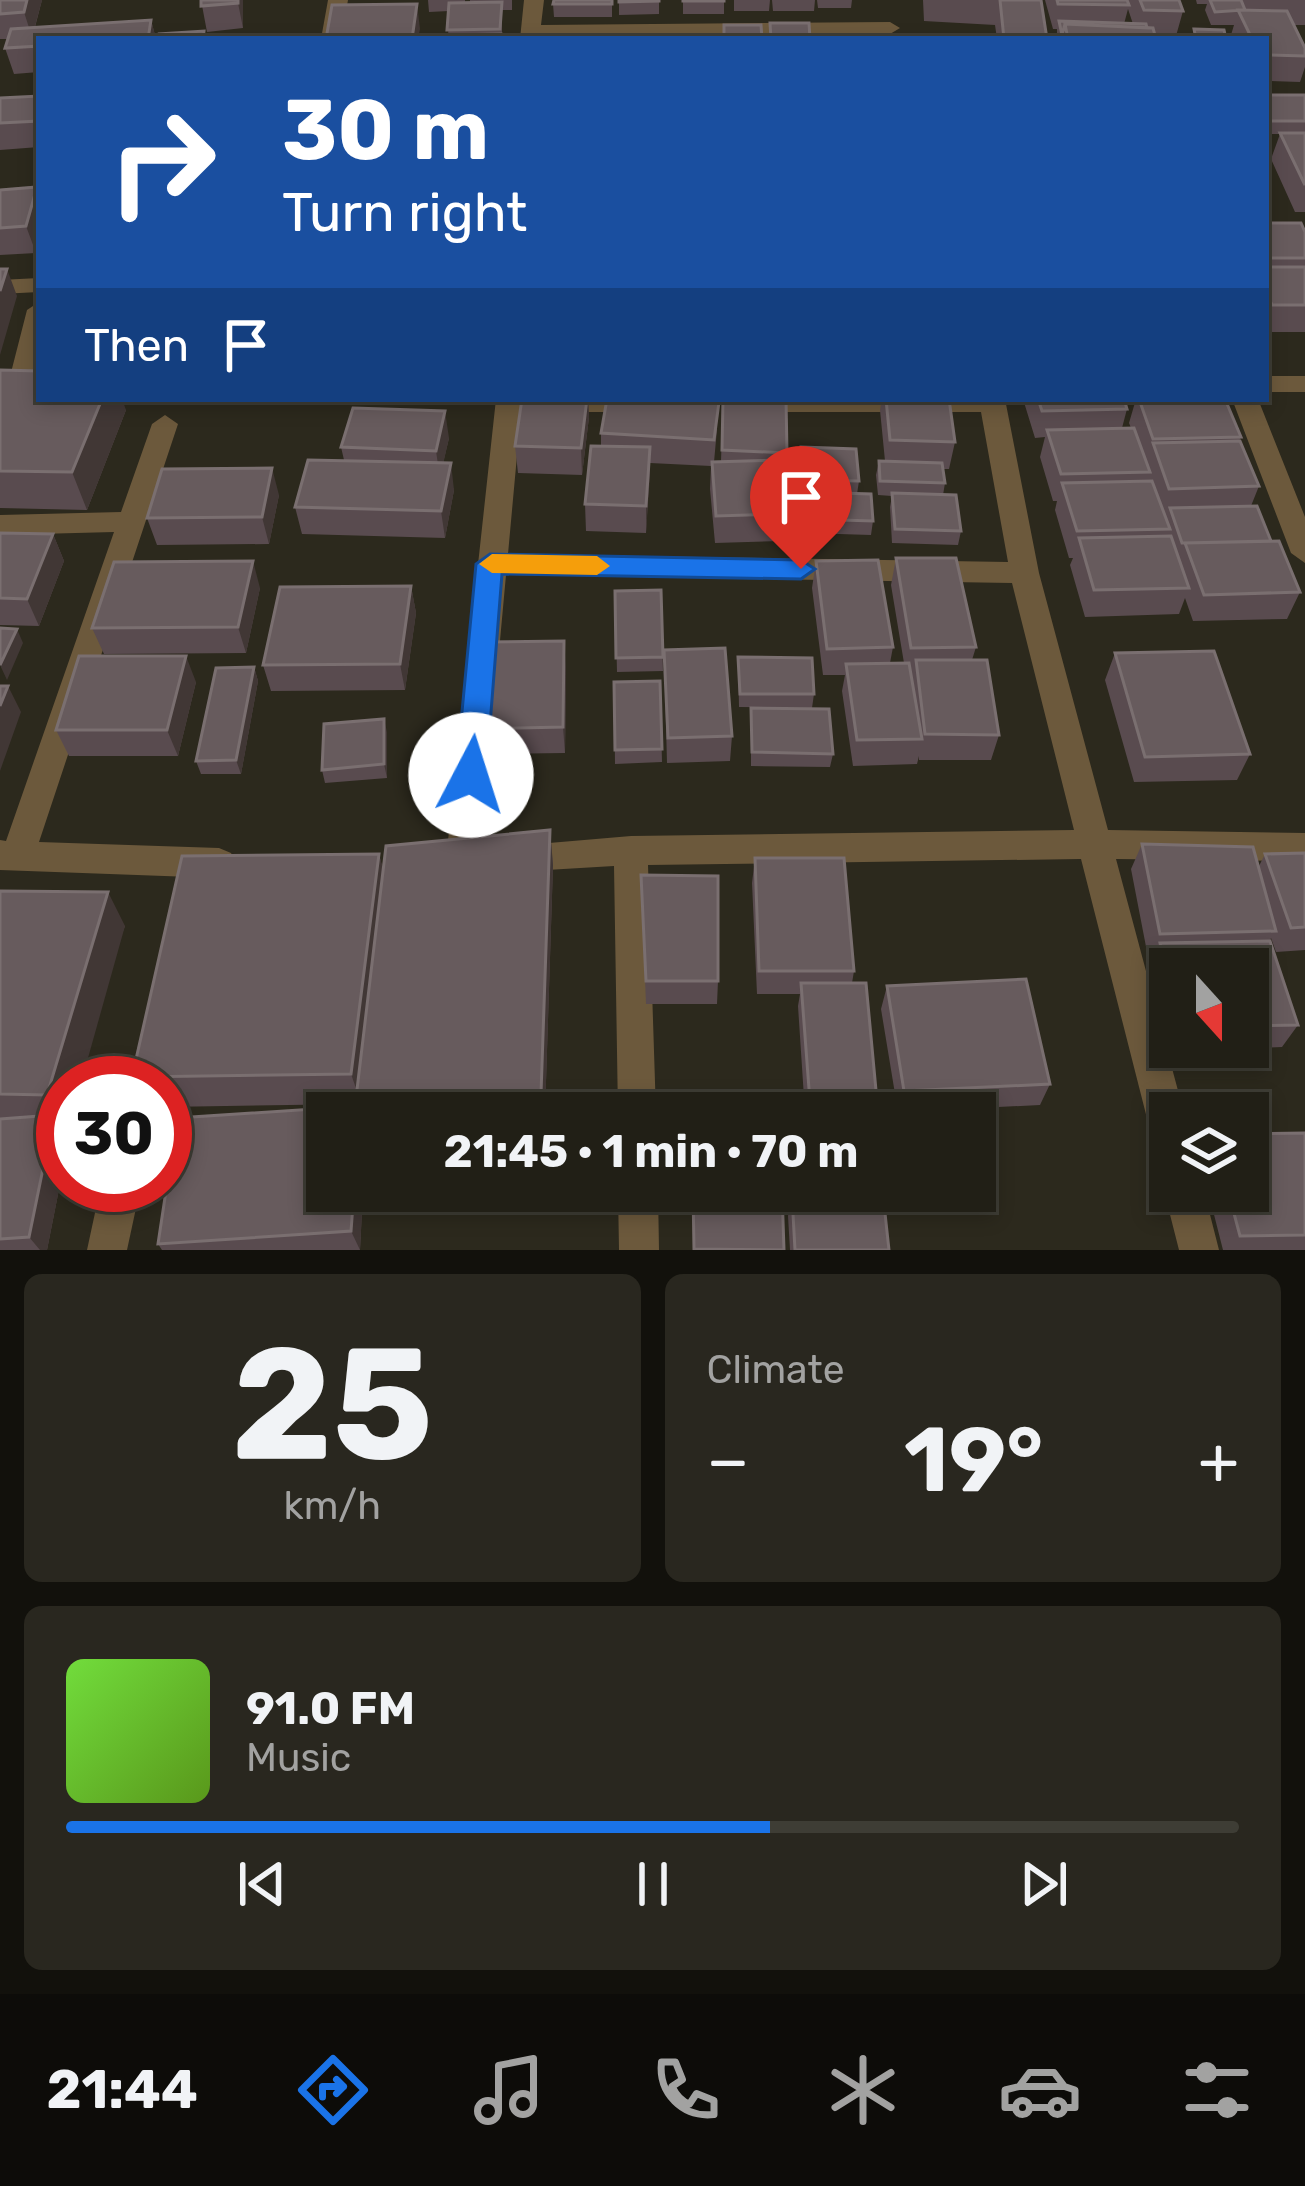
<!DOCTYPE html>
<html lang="en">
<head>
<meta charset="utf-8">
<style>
  :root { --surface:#211f16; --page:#29271f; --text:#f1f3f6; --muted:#a2a2a1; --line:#3e3d35; --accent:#1a73e8 }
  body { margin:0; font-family:Rubik,sans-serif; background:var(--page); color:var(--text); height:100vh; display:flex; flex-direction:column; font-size:45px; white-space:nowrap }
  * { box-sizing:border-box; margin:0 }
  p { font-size:39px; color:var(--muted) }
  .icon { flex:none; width:66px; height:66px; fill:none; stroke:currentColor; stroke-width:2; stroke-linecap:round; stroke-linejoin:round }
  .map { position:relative; height:1250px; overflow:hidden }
  .panel { display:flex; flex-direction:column; gap:24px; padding:24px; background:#12110c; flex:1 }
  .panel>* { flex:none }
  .banner { position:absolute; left:36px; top:36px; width:1233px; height:366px; border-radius:0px; box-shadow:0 6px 18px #0003,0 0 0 3px var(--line); background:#1a4fa0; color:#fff; overflow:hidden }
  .needle { width:78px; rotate:159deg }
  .fabs { position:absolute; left:1149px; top:948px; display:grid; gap:24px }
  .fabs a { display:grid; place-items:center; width:120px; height:120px; border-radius:0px; background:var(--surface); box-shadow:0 6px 18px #0003,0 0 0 3px var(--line); font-size:60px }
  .speed { position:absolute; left:36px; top:1056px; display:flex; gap:24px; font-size:60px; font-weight:700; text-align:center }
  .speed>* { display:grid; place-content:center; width:156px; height:156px; border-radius:50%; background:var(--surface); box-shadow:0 6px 18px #0003,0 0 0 3px var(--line); line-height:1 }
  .speed .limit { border:18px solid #d22; background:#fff; color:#111 }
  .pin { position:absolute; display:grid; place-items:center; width:102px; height:102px; color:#fff; margin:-123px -51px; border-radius:50% 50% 50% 0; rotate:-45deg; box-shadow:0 0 12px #0007 }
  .pin .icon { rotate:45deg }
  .me { position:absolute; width:132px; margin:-66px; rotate:5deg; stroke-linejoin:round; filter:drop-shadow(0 0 9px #0008) }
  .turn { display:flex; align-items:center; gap:42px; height:252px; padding:0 48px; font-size:54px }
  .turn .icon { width:156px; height:156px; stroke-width:2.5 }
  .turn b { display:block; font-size:84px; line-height:102px }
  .then { display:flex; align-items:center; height:114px; padding:0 48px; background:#0003; gap:24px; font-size:45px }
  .big { font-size:90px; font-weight:700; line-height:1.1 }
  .panel .tile { flex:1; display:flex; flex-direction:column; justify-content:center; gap:18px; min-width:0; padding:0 42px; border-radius:18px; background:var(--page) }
  .panel .dial { align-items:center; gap:0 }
  .dial b { font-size:156px; line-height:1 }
  .song { display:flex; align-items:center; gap:36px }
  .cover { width:144px; height:144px; border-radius:18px; background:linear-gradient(135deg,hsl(100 70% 55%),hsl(90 70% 35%)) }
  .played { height:12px; border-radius:6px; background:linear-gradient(90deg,var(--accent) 60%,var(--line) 60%) }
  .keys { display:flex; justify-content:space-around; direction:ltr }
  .heat { display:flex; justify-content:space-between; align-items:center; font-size:66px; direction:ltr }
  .panel .tiles { flex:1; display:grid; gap:24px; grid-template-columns:1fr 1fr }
  .tile:last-child { grid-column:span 2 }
  .trip { position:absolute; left:306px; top:1092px; width:690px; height:120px; border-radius:0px; background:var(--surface); box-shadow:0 6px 18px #0003,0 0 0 3px var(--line); font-weight:700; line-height:120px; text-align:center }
  .dock { display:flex; height:192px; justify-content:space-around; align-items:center; background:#0d0c09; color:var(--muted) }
  .dock .icon { width:84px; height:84px }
  .dock .current { color:var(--accent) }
  .dock b { font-size:54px; color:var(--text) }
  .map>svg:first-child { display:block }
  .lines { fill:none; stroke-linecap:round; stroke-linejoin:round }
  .minor { fill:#6c593c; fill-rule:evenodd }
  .wall { fill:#594b4f; fill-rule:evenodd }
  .shaded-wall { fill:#413735 }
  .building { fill:#675b5d; stroke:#7a6f70; stroke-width:3 }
  .route { fill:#1a73e8; stroke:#114b97; stroke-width:3 }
  .slow { fill:#f59e0b }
</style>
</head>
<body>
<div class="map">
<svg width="1305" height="1250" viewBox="0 0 1305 1250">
  <rect width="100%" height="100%" fill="#2c291d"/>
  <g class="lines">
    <path class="minor" d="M328,0H348L341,39H321Z
      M524,0H544L541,25L890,22L900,28L890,34L520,39Z
      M39,278V292L0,294V280Z
      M39,302V362L31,396L18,405L5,396L27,310Z
      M1266,376H1305V392H1266Z
      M496,399H656L658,403L645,412H521L508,554L1008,562L981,412H747L734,403L736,399H1005L1039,573L1108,830L1305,833V861L1116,859L1184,1113H1170V1153L1156,1147L1151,1134L1081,859L648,865L656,1113H618L614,866L513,872L501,867L496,857L501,847L631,836L1074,830L1012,583L506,575L480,859L475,869L463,874L451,869L446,859Z
      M1232,399H1258L1305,517V563L1291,553Z
      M165,415L178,424L39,842L219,848L231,853L236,863L231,873L219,878L0,870V840L6,841L114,532L0,535V515L121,512L152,424Z
      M1170,1177V1191H1204L1219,1250H1179L1164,1191Z
      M101,1185H141L127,1250H87Z
      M618,1191H658L659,1250H619Z"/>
  </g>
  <path class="wall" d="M0,0H42L35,27L151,20L156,39H39V72L14,74L5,48L8,39H0Z
    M201,0H243V28L207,32Z
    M428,0H465V3H470V0H512V10H502V38L448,39L449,11L429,12Z
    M612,0V17H554L553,4Z
    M619,0H659V14L619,15Z
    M683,0H724V14H683Z
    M734,0H770L769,11H734Z
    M772,0H815L814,11H773Z
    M817,0H852L851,8H818Z
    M923,0H1041L1047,39H997L995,25L924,21Z
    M1045,0H1179L1183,11L1176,36H1155L1156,39H1057V29H1053ZM1128,9L1133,24H1124Z
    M1196,0H1305V25H1294L1305,48V67L1300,82L1266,81V39H1232L1231,35L1234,25H1211L1205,10L1207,4H1197Z
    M1266,95H1305V212H1295L1271,159L1280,134H1266Z
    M39,96V147L0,150V98Z
    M0,190L39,194V242L36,253L0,255Z
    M1266,223L1305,232V332H1266Z
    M0,370L126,410L87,510L0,508Z
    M522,399H588L589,417L582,475L518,473L515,446Z
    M723,399L787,453L784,480H780L785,514L782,541L715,543L710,489L711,466L650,463L646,533L586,531L585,504L601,446V433L717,429L714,462L721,461Z
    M882,399H949L955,442L949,469H943L945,483L943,495L961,531L958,545L892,543L890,507L892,496L878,495L876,475L879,461H885L880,410Z
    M1023,399H1124L1127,409L1122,428H1131L1129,423L1136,399H1225L1241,437L1239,441L1259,486L1251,506L1300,592L1287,619L1193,621L1185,598L1179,614L1085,617L1070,565L1073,558H1069L1055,510L1057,501H1053L1040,457L1045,437L1035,438Z
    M449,438L443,463L454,490L445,538L302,534L295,507L344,460L341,447Z
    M801,447L859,481L857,494L873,521L871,535L806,533V494H801Z
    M279,495L269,544L157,545L147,518Z
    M0,533L53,534L64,561L39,626L0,625Z
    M896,558L976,647L972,660L999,735L991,760H919V756L917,764L853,766L842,691L845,675H823L812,588L816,561L893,647L890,663H904L891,585Z
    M411,586L416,613L405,690L271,691L263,665Z
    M260,588L246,653L104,654L92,628Z
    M661,590L663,671L617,672L615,591Z
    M664,650L732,736L730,761L667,763Z
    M1115,653L1250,754L1237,780L1134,782L1105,680Z
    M738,657L814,694L812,708L739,707Z
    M254,667L258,681L241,774H201L196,761Z
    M566,667L565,753L481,754L477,729Z
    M660,681L662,762L615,764L614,682Z
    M196,682L178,756H69L56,730Z
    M751,708L833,754L830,767L751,766Z
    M387,732V778L325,783L322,770Z
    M550,830L553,865L545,1113H327V1191H363L360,1250H162L158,1244L177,1118L359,1106L358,1104L165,1107V1083H136L132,1077L182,856L379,854L383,870L386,846Z
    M1142,844L1259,866L1265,854L1305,853V950L1276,952L1271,938L1270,941L1298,1025L1282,1047L1165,1051L1148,967L1153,957H1148L1131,869ZM1170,969H1248V1047H1170Z
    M755,858L854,971L852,983L877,1101L874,1113H805L798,1006L800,994H757L752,883Z
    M641,875L718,981L717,1004H646Z
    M0,891L125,926L63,1083V1125H61L63,1128V1169L47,1250H0Z
    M887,986L1050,1084L1040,1105L898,1112L881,1009Z
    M1305,1133V1250H1223L1208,1191H1248Z
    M792,1196L889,1250H790L788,1216Z"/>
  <path class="shaded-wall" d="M27,0H42L32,37L24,12Z
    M238,0H243V28L238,3Z
    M417,4L420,29L418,39H412Z
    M151,20L156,39H148Z
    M37,187L39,194V242L36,253L26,226Z
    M7,269L17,296L0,355V291Z
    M102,399H122L126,410L87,510L72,472Z
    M587,399H588L589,417L582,475L581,448Z
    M445,411L449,438L440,478L436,451Z
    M650,447V474L646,533V506Z
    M451,463L454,490L445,538L441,511Z
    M272,468L279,495L269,544L262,517Z
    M53,534L64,561L39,626L27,599Z
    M253,561L260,588L246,653L238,627Z
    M411,586L416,613L405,690L400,664Z
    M17,629L23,643L7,680L0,665Z
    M564,641L566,667L565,753L563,727Z
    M186,656L196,682L178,756L167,730Z
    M254,667L258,681L241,774L236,760Z
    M8,686L21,712L0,771V706Z
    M384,719L387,732V778L384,764Z
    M550,830L553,865L545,1113H543L541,1094Z
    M379,854L388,889L359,1097L351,1074Z
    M108,892L125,926L81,1083H63V1116L47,1095Z
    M54,1115L63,1128V1169L47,1250H40L29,1237Z
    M354,1191H363L360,1250L351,1231Z"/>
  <path class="building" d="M0,0H27L24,12L0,14Z
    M201,0H238V3L201,6Z
    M554,0H612V4H553Z
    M619,0H659V1L619,2Z
    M683,0H724V1H683Z
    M1000,0H1041L1047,39H1004Z
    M1057,0H1127L1129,5L1058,4Z
    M1140,0H1179L1183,11L1144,10Z
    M1210,0H1241L1245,10L1215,12Z
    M502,2L500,29L447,30L449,3Z
    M417,4L412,39H326L332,5Z
    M1238,10L1287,11L1305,48V56L1266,55V39H1252Z
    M151,20L148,39H39V46L5,48L11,29Z
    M1059,21L1146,24L1147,28L1065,24L1062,35Z
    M770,23H809L810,39H771Z
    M1065,24L1153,28L1156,39H1068Z
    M724,25H761L762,39H724Z
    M1194,29L1224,30L1226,39H1196Z
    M204,31L203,39H158L159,34Z
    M501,34V39H449V35Z
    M624,35L625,39H580L579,37Z
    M1266,95H1305V121H1266Z
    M39,96V121L0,123V98Z
    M1280,133H1305V185Z
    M37,187L26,226L0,228V190Z
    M1266,223H1301L1305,232V258H1266Z
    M1266,267H1305V305H1272L1266,292Z
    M0,269H7L0,291Z
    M0,370L39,371V399H102L72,472L0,471Z
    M522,399H587L581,448L515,446Z
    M607,399H671L719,402L714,440L601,433Z
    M723,399H786L787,453L722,450Z
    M886,399H949L955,442L890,440Z
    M1038,399H1124L1127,409L1042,411Z
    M1139,399H1225L1241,437L1153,439Z
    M353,408L445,411L436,451L341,447Z
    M1134,428L1150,472L1061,474L1047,430Z
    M1240,441L1259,486L1169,489L1153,443Z
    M591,446L650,447L646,506L585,504Z
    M801,447L856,449L859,481L802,480Z
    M308,460L451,463L441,511L295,507Z
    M778,460L785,514L716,516L712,462Z
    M879,461L942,463L945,483L880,481Z
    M272,468L262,517L147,518L162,469Z
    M1152,481L1170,529L1077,531L1062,483Z
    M806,492L871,494L873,521L807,519Z
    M892,493L956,495L961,531L895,529Z
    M1257,506L1271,541L1182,543L1170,508Z
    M0,533L53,534L27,599L0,598Z
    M1171,536L1189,588L1094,590L1079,538Z
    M1279,541L1300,592L1204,595L1185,543Z
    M896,558H956L976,647L911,648Z
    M878,560L893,647L827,649L816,561Z
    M253,561L238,627L92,628L114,562Z
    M411,586L400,664L263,665L280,587Z
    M661,590L663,657L616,658L615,591Z
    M0,628L17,629L0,665Z
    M564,641L563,727L477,729L483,642Z
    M725,648L732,736L668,738L664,650Z
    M1214,651L1250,754L1145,757L1115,653Z
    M79,656H186L167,730H56Z
    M738,657L812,658L814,694H740Z
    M916,660H987L999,735L925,734Z
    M909,663L922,739L857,740L846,664Z
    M254,667L236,760L196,761L216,668Z
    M660,681L662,749L615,750L614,682Z
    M0,686H8L0,706Z
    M751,708L829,709L833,754L752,752Z
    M384,719V764L322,770L324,724Z
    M550,830L541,1094L356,1098L386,846Z
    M1142,844L1253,847L1276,931L1160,934Z
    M1305,853V927L1291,928L1265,854Z
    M379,854L351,1074L132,1077L182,856Z
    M755,858H844L854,971H759Z
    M641,875L718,876V981H646Z
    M0,891L108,892L47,1095L0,1094Z
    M1270,941L1298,1025L1248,1026V969H1170V990L1160,943Z
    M1026,979L1050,1084L904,1091L887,986Z
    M801,983H866L877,1101L810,1102Z
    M359,1106V1113H327V1191H354L351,1231L158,1244L177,1118Z
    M54,1115L29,1237L0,1239V1119Z
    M1305,1133V1235L1240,1236L1228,1191H1248V1134Z
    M693,1191H782L784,1250L694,1249Z
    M883,1195L889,1250H795L792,1196Z"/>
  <path class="route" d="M490,554L801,560L815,569L801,579L502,574L486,775L481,783H460L456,775L476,564Z"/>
  <path class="slow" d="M492,554L597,556L610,566L597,575L492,573L479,564Z"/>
</svg>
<div class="fabs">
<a><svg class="needle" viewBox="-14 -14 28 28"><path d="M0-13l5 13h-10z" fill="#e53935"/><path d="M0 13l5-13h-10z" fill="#a2a2a1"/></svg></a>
<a><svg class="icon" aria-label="layers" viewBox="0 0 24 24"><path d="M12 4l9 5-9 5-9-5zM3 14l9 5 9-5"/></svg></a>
</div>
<div class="speed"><div class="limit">30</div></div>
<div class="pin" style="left:801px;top:569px;background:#d93025"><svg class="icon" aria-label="arrive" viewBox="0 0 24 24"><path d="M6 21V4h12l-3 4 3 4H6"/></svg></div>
<svg class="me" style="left:471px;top:775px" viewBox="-20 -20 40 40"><circle r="19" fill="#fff"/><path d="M0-13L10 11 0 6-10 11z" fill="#1a73e8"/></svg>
<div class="trip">21:45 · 1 min · 70 m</div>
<div class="banner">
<div class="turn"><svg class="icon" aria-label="right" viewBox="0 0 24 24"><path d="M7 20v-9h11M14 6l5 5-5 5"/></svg><div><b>30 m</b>Turn right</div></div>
<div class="then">Then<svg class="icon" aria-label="arrive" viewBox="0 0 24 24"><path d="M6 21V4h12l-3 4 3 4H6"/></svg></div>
</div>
</div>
<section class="panel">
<div class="tiles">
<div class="tile dial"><b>25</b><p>km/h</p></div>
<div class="tile"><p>Climate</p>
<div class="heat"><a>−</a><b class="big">19°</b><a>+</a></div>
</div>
<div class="tile">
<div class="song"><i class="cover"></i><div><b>91.0 FM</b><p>Music</p></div></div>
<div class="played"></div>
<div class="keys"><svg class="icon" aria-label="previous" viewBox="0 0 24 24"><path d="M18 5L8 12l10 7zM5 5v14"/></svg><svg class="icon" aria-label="pause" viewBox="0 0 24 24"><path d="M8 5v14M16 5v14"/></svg><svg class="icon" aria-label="next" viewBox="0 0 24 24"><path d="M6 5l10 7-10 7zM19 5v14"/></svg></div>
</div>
</div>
</section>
<nav class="dock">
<b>21:44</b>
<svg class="icon current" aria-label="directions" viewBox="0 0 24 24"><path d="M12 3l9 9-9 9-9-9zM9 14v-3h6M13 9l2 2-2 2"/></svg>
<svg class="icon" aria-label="music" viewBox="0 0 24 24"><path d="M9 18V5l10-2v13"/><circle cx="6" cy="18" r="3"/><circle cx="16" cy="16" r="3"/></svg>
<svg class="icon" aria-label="phone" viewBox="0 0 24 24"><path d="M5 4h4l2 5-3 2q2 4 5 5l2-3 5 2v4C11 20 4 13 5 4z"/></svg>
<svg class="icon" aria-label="climate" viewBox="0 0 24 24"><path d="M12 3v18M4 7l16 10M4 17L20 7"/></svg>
<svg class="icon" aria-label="car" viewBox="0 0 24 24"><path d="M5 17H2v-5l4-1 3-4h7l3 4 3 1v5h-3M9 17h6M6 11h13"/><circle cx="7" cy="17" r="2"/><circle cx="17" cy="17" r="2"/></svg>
<svg class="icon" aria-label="filters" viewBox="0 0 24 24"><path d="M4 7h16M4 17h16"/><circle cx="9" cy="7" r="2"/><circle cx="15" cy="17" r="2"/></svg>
</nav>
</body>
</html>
